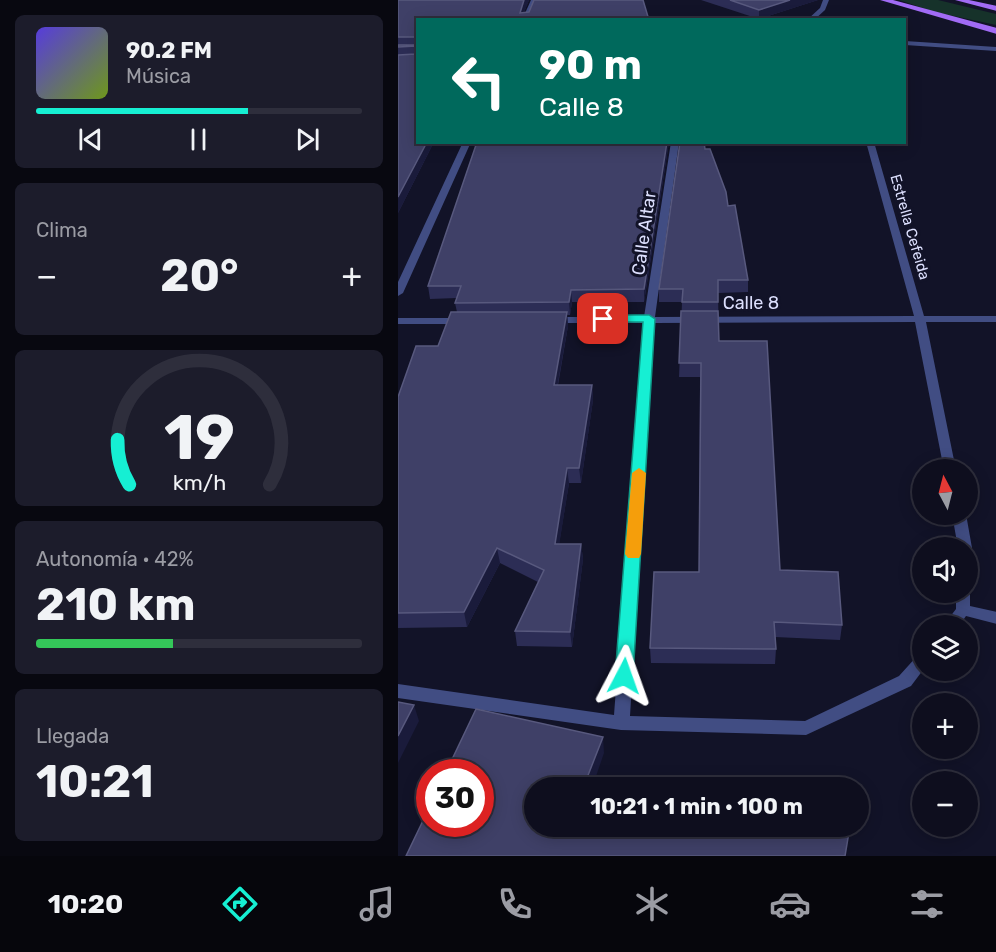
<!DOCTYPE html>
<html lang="es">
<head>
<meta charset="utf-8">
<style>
  :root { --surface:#0e0e1e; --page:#1c1c2b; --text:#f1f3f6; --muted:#9b9ca4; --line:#2e2e3c; --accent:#16efd3 }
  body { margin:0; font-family:Rubik,sans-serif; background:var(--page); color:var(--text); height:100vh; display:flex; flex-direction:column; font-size:22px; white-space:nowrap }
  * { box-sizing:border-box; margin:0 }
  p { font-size:20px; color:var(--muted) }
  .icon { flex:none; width:33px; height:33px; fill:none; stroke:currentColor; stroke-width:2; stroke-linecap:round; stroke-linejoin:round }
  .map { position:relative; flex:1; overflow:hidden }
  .side { display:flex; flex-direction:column; gap:15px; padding:15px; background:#080810; width:398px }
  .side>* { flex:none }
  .top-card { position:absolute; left:18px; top:18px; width:490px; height:126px; border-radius:0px; box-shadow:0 3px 15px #0003,0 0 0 2px var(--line); background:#00695c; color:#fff; overflow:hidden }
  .needle { width:39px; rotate:353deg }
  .buttons { position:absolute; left:514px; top:459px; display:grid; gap:12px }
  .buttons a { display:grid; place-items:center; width:66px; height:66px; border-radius:50%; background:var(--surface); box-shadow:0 3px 15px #0003,0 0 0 2px var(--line); font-size:30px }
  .speed { position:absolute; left:18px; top:759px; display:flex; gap:12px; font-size:30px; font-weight:700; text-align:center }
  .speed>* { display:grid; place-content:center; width:78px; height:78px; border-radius:50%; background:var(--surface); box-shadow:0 3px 15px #0003,0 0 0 2px var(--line); line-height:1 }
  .speed .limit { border:9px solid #d22; background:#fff; color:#111 }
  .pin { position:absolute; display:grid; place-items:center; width:51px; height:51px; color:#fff; margin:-26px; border-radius:12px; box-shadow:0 3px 9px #0006 }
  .me { position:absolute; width:66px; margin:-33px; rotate:4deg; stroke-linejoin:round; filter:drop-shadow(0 0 4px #0008) }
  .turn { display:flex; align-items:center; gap:21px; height:126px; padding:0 24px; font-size:27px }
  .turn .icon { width:78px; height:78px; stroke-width:2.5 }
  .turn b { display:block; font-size:42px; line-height:51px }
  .big { font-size:45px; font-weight:700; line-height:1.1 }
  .side .card { flex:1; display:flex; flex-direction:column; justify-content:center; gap:9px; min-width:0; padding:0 21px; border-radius:9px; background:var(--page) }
  .side .dial { align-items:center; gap:0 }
  .dial svg { height:156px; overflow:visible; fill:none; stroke:var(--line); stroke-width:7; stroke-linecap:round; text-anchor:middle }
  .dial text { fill:var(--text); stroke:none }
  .song { display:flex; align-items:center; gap:18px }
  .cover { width:72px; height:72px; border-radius:9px; background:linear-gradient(135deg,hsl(250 70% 55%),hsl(80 70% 35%)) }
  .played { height:6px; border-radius:3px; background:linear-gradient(90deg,var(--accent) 65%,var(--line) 65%) }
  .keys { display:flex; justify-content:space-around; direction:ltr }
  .heat { display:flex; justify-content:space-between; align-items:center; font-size:33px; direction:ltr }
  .charge { height:9px; border-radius:4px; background:linear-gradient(90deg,#34c759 42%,var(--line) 0) }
  .trip { position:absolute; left:126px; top:777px; width:345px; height:60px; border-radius:30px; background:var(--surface); box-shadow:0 3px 15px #0003,0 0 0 2px var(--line); font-weight:700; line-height:60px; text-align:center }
  .tab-bar { display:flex; height:96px; justify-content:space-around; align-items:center; background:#06060c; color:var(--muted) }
  .tab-bar .icon { width:42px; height:42px }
  .tab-bar .on { color:var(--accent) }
  .tab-bar b { font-size:27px; color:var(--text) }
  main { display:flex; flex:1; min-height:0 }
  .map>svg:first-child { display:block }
  .green { fill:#16322a }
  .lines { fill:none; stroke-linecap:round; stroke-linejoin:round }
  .minor { fill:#414d83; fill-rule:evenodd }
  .tertiary { fill:#414d83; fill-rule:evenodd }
  .primary { fill:#a16bf5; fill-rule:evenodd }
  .wall { fill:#2c2d55 }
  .shaded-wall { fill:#1a1b3b }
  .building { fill:#3f4067; stroke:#58597e; stroke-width:1.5 }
  .route { fill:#16efd3; stroke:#0e9b89; stroke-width:1.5 }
  .slow { fill:#f59e0b }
  .labels { text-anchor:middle; stroke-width:6; stroke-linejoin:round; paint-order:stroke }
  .far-street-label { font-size:15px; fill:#dcdffd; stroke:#121328 }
  .street-label { font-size:18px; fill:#dcdffd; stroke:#121328 }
</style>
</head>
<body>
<main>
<section class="side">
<div class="card">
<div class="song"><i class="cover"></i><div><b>90.2 FM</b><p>Música</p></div></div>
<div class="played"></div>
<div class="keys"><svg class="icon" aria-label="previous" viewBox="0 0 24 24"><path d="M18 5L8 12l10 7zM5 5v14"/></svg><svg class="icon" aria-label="pause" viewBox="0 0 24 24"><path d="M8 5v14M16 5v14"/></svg><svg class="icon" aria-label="next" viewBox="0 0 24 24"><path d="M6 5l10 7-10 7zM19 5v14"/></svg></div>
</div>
<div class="card"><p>Clima</p>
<div class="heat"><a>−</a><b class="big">20°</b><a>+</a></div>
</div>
<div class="card dial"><svg viewBox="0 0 100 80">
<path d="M14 69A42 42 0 1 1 86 69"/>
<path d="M14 69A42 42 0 0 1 8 46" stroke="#16efd3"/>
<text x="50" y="56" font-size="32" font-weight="700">19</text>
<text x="50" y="72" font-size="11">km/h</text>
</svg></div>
<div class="card"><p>Autonomía · 42%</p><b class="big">210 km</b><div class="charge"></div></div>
<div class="card"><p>Llegada</p><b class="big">10:21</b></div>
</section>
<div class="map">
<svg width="599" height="856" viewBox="0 0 599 856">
  <rect width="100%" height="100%" fill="#121328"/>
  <path class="green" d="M501,0H540L598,14V25L537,12Z"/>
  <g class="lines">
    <path class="minor" d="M133,0H139L130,20H124Z
      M65,142H73L5,293L0,296V282Z
      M273,142H281L257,317L516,316L468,142H476L526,316H599V322H528L558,470H546L517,322L256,323L232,716L407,721L501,676L520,655L525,653V670L513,686L408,735L223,730L0,698V684L216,715L245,323H153L148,320L153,317H246Z
      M0,318H63L68,321L63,324H0Z
      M554,514H568L574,548L572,552H570V548H560Z
      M570,588L572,592V606L599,612V624L568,616L561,626H545L558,609V592H570Z"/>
    <path class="tertiary" d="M425,0H431L427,10L416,20H409L422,8Z
      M507,41L599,47V51L507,45Z"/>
    <path class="primary" d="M482,0H495L599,28V34Z
      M557,0H571L599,6V11Z"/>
  </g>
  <path class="wall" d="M0,0H131L126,12L251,20H20V142H36L0,213Z
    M303,0H420L361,19Z
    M271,142L246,302H174L172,315H169L170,326L160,385H194L195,400L183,483H171L161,544H183L185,559L174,647L119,646L117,631L140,582L102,563L69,627L0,628V397L40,346L59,312L57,303L59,298L32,299L30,286Z
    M307,149L330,206L350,280V292L320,293L321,341L382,570L444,625L442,640L377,637L378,649L377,664L253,663L252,648L301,572L302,377H281L284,302H261V289Z"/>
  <path class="shaded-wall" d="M126,0H131L123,20L122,13Z
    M392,0H420L361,19V10Z
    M29,142H36L0,213V197Z
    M269,142H271L246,302V289Z
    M173,290L174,302L172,315L171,302Z
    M169,312L170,326L157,399L156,385Z
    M194,385L195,400L183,483L181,468Z
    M169,468L171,483L159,559L157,544Z
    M183,544L185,559L174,647L172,632Z
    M99,548L102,563L69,627L66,612Z
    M16,705L21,721L0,763V736Z
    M205,737L206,753L194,788L187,783Z"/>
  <path class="building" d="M0,0H126L122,13L131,12L136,0H245L251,20H20V37H0Z
    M332,0H392L361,10Z
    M20,39V47L18,46L0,47V45H18Z
    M20,51V142H29L0,197V55L18,54Z
    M79,142H269L246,289L173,290L171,302L57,303L63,286H30Z
    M282,142H306L307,149H312L328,192L330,206L337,205L350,280H320V302H284L285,289H261Z
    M283,311H320L321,341H369L382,570L440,572L444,625L376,622L378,649L252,648L256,572H301L303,363H281Z
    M53,312H169L156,385H194L181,468H169L157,544H183L172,632L117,631L146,570L99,548L66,612L0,613V397L18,346H40Z
    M0,702L16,705L0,736Z
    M78,709L205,737L187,783L210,788H136V826H452L447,856H8L32,806V824H82V772H48Z
    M322,776L381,788H319Z
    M397,783L418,788H396Z"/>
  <path class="route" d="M205,315H251L257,319L235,676L232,681L226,683L220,681L217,676L245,322H201L199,319Z"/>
  <path class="slow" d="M241,468L248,473L243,554L241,558H230L227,554L234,473Z"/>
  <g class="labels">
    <g class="far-street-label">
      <text transform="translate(512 227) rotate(74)" y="5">Estrella Cefeida</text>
    </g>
    <g class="street-label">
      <text transform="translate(246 233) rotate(-82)" y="6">Calle Altar</text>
      <text x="353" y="309">Calle 8</text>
    </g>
  </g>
</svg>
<div class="buttons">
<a><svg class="needle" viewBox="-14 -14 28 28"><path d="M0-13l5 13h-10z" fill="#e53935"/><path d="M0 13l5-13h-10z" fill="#9b9ca4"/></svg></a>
<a><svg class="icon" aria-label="sound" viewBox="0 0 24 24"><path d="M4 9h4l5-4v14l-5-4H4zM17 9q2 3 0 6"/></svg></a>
<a><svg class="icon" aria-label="layers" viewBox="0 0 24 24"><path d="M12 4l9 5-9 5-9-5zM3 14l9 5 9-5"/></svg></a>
<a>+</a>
<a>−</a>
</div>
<div class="speed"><div class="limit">30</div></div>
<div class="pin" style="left:205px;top:319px;background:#d93025"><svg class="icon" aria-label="arrive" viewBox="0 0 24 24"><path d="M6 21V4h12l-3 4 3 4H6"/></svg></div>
<svg class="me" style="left:226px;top:676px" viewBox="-20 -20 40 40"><path d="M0-17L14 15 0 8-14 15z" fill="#16efd3" stroke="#fff" stroke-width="4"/></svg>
<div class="trip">10:21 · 1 min · 100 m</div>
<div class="top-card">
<div class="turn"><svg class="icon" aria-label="left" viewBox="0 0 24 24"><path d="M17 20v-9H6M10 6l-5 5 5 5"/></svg><div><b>90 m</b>Calle 8</div></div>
</div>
</div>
</main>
<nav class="tab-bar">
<b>10:20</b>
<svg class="icon on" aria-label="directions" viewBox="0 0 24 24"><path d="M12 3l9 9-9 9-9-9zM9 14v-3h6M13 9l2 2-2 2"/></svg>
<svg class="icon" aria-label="music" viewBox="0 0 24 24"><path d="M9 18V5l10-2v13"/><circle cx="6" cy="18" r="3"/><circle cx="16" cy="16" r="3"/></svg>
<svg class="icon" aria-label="phone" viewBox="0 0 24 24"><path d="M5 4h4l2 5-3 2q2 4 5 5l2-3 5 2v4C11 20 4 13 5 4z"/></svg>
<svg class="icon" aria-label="climate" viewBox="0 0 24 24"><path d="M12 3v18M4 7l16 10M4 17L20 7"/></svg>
<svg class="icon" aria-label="car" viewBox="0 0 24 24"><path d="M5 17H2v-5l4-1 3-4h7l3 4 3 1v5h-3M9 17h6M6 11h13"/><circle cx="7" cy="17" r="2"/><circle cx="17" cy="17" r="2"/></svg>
<svg class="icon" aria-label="filters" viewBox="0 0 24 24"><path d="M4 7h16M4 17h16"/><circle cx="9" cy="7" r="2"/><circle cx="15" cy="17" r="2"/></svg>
</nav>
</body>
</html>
